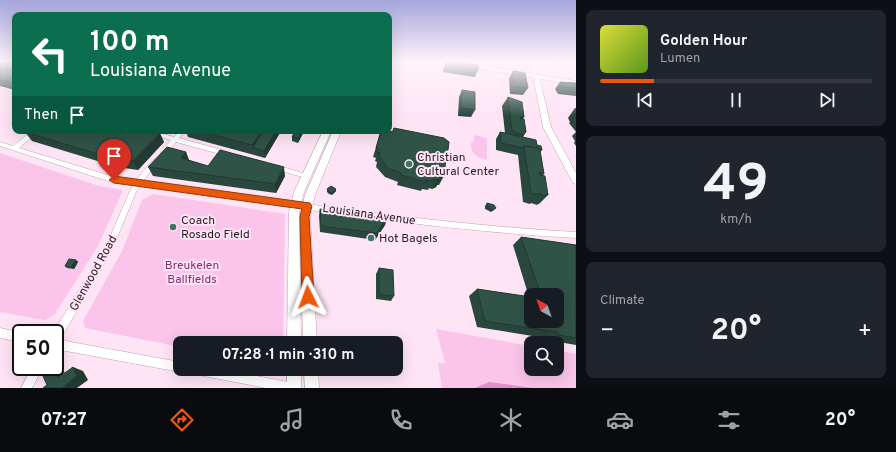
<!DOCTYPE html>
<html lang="en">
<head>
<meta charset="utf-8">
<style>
  :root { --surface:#171b24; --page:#20242c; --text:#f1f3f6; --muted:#9ea1a6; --line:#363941; --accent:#ea580c }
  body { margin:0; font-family:Overpass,sans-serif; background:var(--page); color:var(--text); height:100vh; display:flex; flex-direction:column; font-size:15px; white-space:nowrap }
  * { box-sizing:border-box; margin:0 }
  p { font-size:13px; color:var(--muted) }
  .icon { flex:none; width:22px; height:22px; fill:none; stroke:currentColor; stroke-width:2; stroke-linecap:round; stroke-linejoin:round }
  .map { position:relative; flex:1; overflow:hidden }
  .drawer { display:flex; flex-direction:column; gap:10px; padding:10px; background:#0d0f14; width:320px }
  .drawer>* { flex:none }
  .hud { position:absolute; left:12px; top:12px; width:380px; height:122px; border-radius:8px; box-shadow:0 4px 16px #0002; background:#0b6e4f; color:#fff; overflow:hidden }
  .needle { width:26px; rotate:320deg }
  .controls { position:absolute; left:524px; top:288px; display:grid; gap:8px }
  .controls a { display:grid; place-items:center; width:40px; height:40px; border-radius:8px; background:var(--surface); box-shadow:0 4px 16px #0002; font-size:20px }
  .speed { position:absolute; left:12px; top:324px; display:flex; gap:8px; font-size:20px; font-weight:700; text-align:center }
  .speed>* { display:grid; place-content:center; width:52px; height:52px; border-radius:50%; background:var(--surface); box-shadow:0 4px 16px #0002; line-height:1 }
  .speed .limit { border:2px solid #111; border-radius:6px; background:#fff; color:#111 }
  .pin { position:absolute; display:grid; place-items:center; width:34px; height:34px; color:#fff; margin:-41px -17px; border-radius:50% 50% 50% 0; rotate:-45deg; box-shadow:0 0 4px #0007 }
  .pin .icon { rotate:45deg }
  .me { position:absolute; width:44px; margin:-22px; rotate:357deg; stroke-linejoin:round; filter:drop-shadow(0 0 3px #0008) }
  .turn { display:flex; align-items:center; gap:14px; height:84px; padding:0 12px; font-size:18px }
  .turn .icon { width:52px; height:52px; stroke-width:2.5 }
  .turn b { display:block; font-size:28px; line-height:34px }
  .then { display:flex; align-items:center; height:38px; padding:0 12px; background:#0003; gap:8px; font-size:15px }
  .big { font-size:30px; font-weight:700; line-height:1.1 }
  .drawer .widget { flex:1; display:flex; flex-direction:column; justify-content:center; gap:6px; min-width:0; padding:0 14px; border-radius:8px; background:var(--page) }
  .drawer .dial { align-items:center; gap:0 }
  .dial b { font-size:52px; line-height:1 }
  .song { display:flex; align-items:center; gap:12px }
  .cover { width:48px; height:48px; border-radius:6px; background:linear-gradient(135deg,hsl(60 70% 55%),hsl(90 70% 35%)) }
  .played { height:4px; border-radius:2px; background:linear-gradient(90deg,var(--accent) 20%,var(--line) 20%) }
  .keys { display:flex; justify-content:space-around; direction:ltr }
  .heat { display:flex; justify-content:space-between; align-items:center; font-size:22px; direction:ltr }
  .trip { position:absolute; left:173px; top:336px; width:230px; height:40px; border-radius:8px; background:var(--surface); box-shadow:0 4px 16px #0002; font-weight:700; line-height:40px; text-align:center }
  .tabs { display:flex; height:64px; justify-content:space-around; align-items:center; background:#090b0e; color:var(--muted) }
  .tabs .icon { width:28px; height:28px }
  .tabs .on { color:var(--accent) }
  .tabs b { font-size:18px; color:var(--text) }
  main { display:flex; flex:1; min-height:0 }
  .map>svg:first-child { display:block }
  .green { fill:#fbc4eb }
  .water { fill:#e28ecb }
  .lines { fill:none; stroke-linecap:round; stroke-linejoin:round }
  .minor-casing { stroke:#c1a3b8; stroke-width:1 }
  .tertiary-casing { stroke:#c1a3b8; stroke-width:1 }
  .secondary-casing { stroke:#c1a3b8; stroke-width:1 }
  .primary-casing { stroke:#c1a3b8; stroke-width:1 }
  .minor { fill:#fff; fill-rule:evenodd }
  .tertiary { fill:#fff; fill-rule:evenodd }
  .secondary { fill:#fff; fill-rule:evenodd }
  .primary { fill:#fff; fill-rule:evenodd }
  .wall { fill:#29473e; fill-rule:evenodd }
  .shaded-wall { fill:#223a32 }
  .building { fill:#305348; stroke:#223a32 }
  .route { fill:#ea580c; stroke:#983908 }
  .poi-dot { fill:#397865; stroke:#fee4f5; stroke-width:1.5 }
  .labels { text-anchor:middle; stroke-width:4; stroke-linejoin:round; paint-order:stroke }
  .poi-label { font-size:12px; fill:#271c24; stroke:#fee4f5; text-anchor:start }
  .street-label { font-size:12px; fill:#271c24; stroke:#fee4f5 }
  .park-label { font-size:12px; fill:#8a2975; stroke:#fee4f5 }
</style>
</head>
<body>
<main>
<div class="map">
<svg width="576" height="388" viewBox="0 0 576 388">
  <rect width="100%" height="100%" fill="#fee4f5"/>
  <path class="green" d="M474,135L487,138V160C476,157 470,154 471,142H474Z
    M0,153L99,186L123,190L98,246L55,314L45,320L0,312Z
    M153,194L285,214L283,343H180V347L85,328L83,321L122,251L142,200Z
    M436,329L531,346V369H557V350L576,354V388H442L438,363H445Z"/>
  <path class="water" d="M489,382L533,388H475Z"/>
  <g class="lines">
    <g class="minor-casing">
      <path id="minor" d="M531,62H535L538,77L534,76Z
        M32,131H39L19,148L114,177L136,180L153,160H155L158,162L143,181C287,201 431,224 576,232V238C430,230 285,206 140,186L136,192L112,250L60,340L180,362V369H184V371L180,372L55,349V333H53L106,246L130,191L133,185L114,183L0,146V142L13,146Z
        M143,131H153L174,137L179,131H185L179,138L229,152L230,154L227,156L176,142L165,155H163L160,153L171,140L144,132Z
        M274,165H276L306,174L309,176L306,178L274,169L273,167Z
        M0,328L23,333H21V342L0,338Z
        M32,367H43L32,388H21Z
        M188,369H220L293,383L297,384L298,388H266L193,374L189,373Z"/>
    </g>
    <g class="tertiary-casing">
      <path id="tertiary" d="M536,74L539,76L551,127L576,173V184L573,183L543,127L533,76Z"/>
    </g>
    <g class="secondary-casing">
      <path id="secondary" d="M323,131H331L304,192L299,213L301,343H287L289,213L294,192Z
        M333,131H341L315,195L310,217L317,343H303L300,217L305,195Z
        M287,369H301V388H287Z
        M304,369H318L319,388H305Z"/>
    </g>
    <g class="primary-casing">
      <path id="primary" d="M448,62H463L576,81V85L452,64Z"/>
    </g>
    <use href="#minor" class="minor"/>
    <use href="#tertiary" class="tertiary"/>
    <use href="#secondary" class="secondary"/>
    <use href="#primary" class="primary"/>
  </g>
  <path class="wall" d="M0,62H15V90L0,86Z
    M446,62H454L478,70L475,77L443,72L444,67Z
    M549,62H558L557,63Z
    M513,71L528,88L523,95L510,94L509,78Z
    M560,82L576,83V96L558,94L555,89Z
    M462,90L475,110L471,117L458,116L459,97Z
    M508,97L524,117L523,119L526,132L523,137L537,145L542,150L540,152L544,174L542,176L548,195L539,204H538L537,205L531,203L530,204L523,202L518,155L496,150V139L500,132L505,133L502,106Z
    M575,108H576V146L574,143L575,141L572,136L576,132L569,123L570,122L568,118Z
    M165,131H174L173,133Z
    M186,131H281L265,158L188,137Z
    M295,131H303V133L298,143L292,141V137Z
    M25,132L164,142L138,170L117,167L32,141Z
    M380,134L448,150L446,154L444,176L439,185H437L436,187L432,189L429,188L428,190L422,189L421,191L397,185L398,182L385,177L376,167L377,162L375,161L376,158L373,157Z
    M186,152L189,160L208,166L285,176L276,193L153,176L148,167Z
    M327,189L336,191L332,195L329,194L327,192Z
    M487,203L494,210L491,212L485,209V206Z
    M320,209L387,218L385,225L375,240L320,232L319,216Z
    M521,237L576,245V345L547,340L545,338L477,327L469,296L477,289L529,297L513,245ZM531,295H557L531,321Z
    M76,260L78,262L74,269L67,268L65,266Z
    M379,268L394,296L391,301L376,299V274Z"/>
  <path class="shaded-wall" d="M262,131H268L253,147L252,145Z
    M276,131H281L265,158L264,151Z
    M302,131H303V133L298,143L299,138Z
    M160,133L164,142L138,170L133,161Z
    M186,152L189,161L181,158Z
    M284,167L285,176L276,193L275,184Z
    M441,178L436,187L432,189L437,180Z
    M336,189V191L332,195L333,193Z
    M387,218L385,225L375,240L377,233Z
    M76,260L78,262L74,269L71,267Z
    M73,367L83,371L88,380L77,388H62Z
    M54,368L65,372L58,378Z"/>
  <path class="building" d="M0,62H6L0,65Z
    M6,62H15V83L0,79V65Z
    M446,62H454L478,65V70L446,65Z
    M513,71L525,73L528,88L515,87Z
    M560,82L576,83V88L563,87Z
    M462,90L475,92V110L461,108Z
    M508,97L522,102L524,117H520L521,119H524L526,132L523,135L512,131Z
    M394,128L444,138L449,142L448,150L447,149L444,176H441V178L437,180L433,179V181L426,180V182L401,175V173L388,168L379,157L380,153L377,152L378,148H376L380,134H382L383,131L389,132L393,131Z
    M26,131H153L160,133L133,161L111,158L25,132Z
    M198,131H262L252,145Z
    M263,131H276L264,151L253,147Z
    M295,131H302L299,138L292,137Z
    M500,132L536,140L537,145L541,146L542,150L539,149L538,148L524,146L523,148L501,143Z
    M524,146L538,148L540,150L544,174L539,172L540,175L545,176L548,195L546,194V196L538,193V195L531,193Z
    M167,147L186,152L181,158L208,166L220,150L284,167L275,184L148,167Z
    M331,186L336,189L333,193L329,192L327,189Z
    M487,203L494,205L496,208L493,210L487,206Z
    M320,209L387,218L377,233L321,226Z
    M521,237L576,245V338L559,335L557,332L485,321L477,289L531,297V321H557V295H541Z
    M69,259L76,260L71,267L65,266Z
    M379,268L393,270L394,296L379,294Z
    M73,367L77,376L62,388H43L47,385L43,376L54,368L58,378Z"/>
  <linearGradient id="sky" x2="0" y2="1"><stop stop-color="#a5a5dc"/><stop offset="0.53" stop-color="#fff3fa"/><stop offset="1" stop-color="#fff3fa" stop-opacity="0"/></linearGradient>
  <rect width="576" height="116" fill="url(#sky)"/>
  <path class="route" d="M114,176L310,203L312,206L309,217L314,297L312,301L308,303L304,301L302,297L300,217L302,209L114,183L109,180Z"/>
  <g class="poi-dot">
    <circle cx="409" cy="164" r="4"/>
    <circle cx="173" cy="227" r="4"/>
    <circle cx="371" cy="238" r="4"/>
  </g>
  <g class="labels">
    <g class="poi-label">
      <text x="417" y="161">Christian<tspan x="417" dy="14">Cultural Center</tspan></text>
      <text x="181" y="224">Coach<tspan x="181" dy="14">Rosado Field</tspan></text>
      <text x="379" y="242">Hot Bagels</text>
    </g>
    <g class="street-label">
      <text transform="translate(369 214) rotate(8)" y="4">Louisiana Avenue</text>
      <text transform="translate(93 273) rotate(-61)" y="4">Glenwood Road</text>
    </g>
    <g class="park-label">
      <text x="192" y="269">Breukelen<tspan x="192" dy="14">Ballfields</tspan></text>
    </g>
  </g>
</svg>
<div class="controls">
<a><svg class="needle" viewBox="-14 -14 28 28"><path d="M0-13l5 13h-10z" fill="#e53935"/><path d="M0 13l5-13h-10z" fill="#9ea1a6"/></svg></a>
<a><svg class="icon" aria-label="search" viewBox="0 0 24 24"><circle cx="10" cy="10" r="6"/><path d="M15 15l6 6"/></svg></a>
</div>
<div class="speed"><div class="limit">50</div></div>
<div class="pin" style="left:114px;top:180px;background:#d93025"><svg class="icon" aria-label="arrive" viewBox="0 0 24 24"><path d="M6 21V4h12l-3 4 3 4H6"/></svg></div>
<svg class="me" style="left:308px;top:297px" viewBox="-20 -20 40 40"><path d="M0-17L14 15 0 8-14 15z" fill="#ea580c" stroke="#fff" stroke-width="4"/></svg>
<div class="trip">07:28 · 1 min · 310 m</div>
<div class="hud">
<div class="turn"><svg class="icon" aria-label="left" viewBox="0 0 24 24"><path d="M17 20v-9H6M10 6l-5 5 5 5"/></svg><div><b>100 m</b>Louisiana Avenue</div></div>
<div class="then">Then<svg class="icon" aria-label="arrive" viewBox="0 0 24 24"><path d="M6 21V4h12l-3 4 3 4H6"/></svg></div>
</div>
</div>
<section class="drawer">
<div class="widget">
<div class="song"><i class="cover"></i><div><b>Golden Hour</b><p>Lumen</p></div></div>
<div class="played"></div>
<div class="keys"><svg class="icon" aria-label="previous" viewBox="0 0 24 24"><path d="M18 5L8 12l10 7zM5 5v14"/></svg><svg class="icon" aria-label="pause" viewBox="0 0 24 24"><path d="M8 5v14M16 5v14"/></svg><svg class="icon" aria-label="next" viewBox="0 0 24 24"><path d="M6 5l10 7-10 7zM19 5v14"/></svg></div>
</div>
<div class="widget dial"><b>49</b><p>km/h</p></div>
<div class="widget"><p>Climate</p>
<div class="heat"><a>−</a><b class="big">20°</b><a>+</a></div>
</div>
</section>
</main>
<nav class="tabs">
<b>07:27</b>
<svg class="icon on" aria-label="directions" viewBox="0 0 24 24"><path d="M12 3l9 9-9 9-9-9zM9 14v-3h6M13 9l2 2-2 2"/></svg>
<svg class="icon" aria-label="music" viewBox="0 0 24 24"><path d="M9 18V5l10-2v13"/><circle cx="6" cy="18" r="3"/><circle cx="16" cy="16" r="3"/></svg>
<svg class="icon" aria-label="phone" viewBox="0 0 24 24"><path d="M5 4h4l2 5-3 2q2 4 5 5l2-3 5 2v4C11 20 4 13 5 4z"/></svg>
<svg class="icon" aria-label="climate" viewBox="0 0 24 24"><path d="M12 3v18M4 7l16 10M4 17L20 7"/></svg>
<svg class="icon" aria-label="car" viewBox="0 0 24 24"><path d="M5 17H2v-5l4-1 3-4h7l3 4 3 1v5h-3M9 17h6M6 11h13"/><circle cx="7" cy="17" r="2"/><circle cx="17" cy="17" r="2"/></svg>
<svg class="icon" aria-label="filters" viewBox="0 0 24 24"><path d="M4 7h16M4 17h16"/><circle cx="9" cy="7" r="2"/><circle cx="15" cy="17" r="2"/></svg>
<b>20°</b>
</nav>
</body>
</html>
